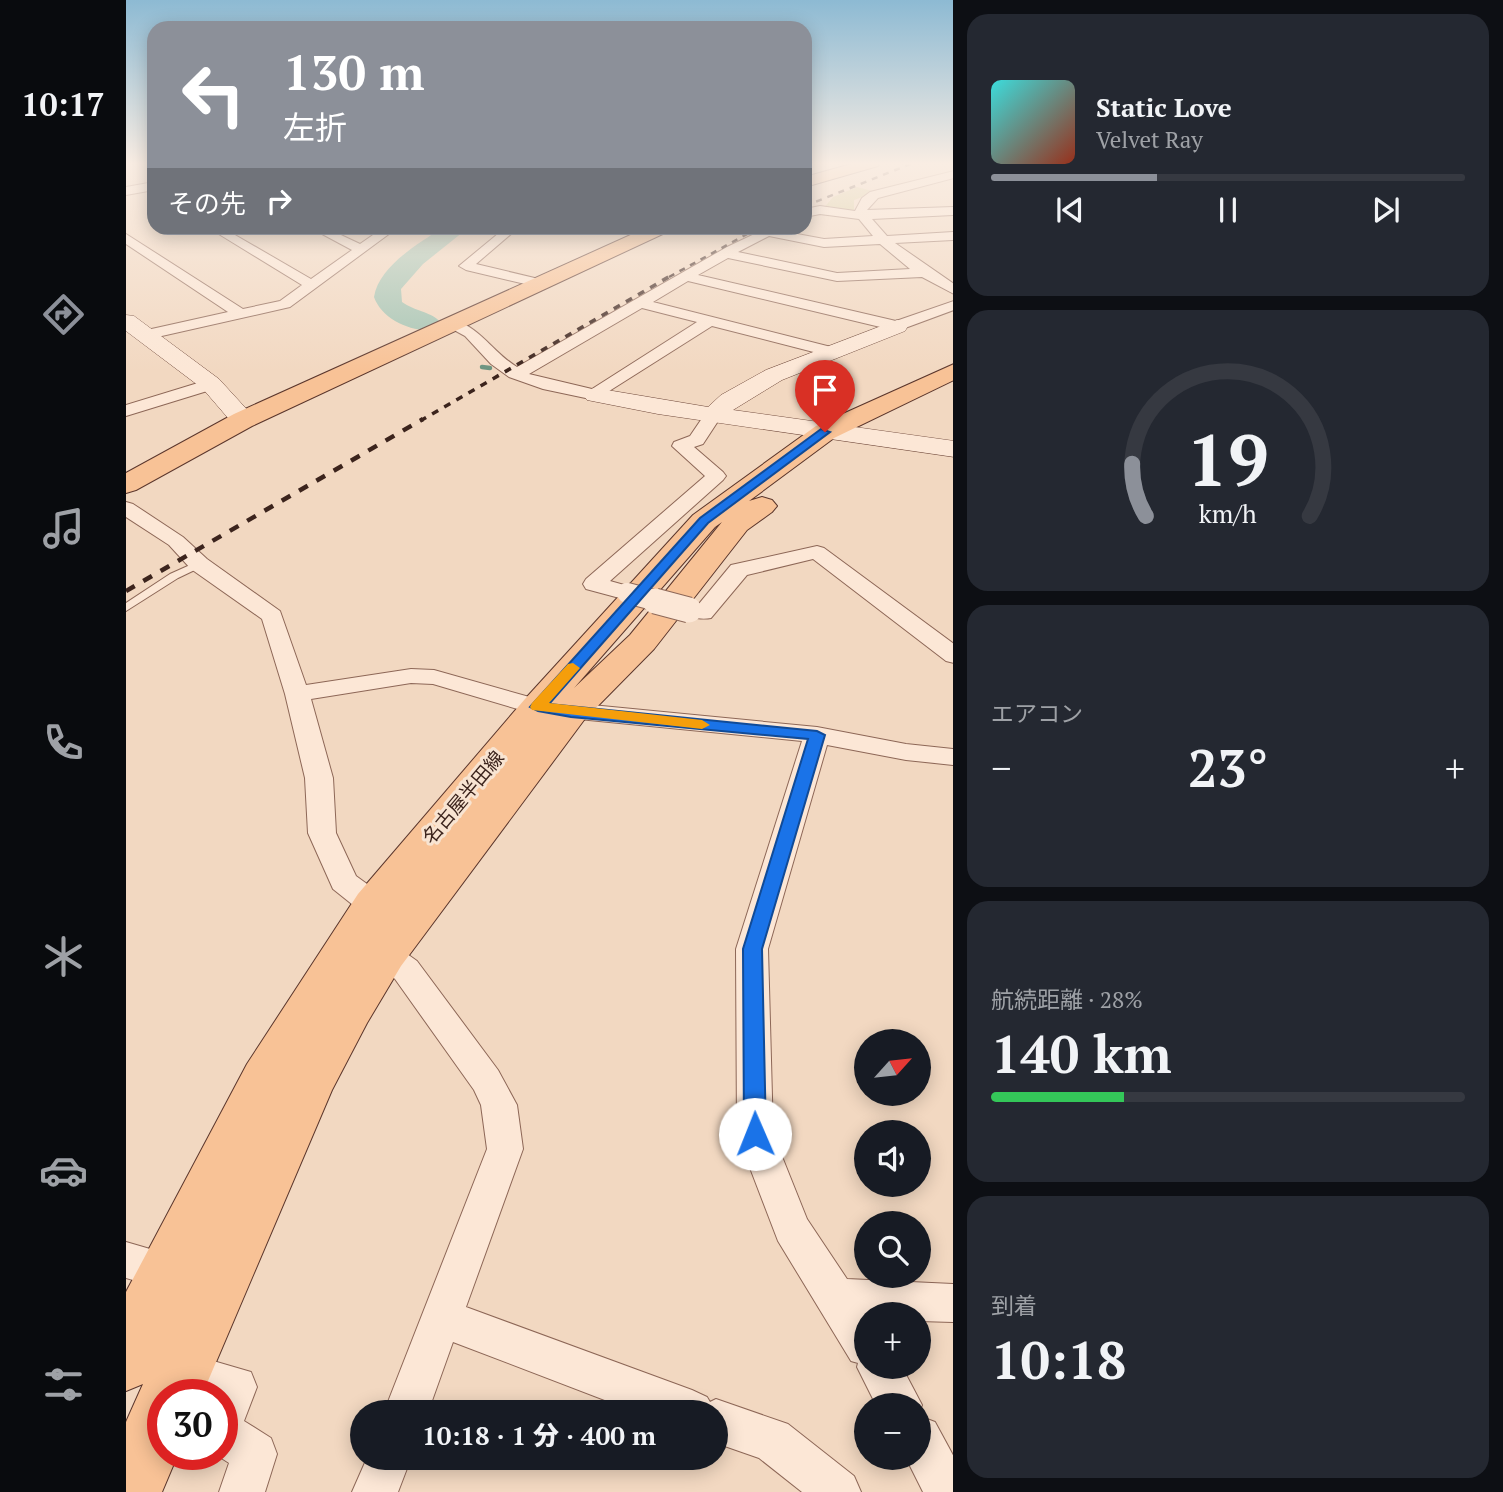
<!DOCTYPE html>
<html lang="ja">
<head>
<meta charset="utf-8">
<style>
  :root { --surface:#171b24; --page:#242831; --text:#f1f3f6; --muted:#9ea1a6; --line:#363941; --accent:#8c9099 }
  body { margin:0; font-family:"PT Serif","Noto Sans JP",serif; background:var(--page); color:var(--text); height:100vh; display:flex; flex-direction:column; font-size:26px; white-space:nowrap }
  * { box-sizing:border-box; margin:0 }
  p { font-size:23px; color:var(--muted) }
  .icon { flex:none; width:38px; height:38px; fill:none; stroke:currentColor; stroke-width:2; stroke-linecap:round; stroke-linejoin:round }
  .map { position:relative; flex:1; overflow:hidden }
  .details { display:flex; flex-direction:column; gap:14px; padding:14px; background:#0d0f14; width:550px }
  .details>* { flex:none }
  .hud { position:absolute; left:21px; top:21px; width:665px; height:214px; border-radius:21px; box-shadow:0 4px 18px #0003; background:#8c9099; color:#fff; overflow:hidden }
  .needle { width:46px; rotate:63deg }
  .buttons { position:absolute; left:728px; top:1029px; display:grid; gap:14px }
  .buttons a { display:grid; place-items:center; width:77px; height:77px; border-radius:50%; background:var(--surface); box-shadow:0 4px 18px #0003; font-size:35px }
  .speed { position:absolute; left:21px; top:1379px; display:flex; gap:14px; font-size:35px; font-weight:700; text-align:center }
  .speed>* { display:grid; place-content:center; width:91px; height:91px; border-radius:50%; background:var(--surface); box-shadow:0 4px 18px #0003; line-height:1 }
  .speed .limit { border:10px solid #d22; background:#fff; color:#111 }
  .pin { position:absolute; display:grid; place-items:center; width:60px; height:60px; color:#fff; margin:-72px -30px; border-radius:50% 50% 50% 0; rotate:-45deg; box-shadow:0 0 7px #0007 }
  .pin .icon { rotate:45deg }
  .me { position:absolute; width:77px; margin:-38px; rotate:359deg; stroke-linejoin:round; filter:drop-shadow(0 0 5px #0008) }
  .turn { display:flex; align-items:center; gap:24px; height:147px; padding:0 21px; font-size:32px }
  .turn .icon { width:91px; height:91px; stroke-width:2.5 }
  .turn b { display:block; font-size:49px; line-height:60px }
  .then { display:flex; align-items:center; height:66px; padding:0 21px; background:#0003; gap:14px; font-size:26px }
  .big { font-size:52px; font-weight:800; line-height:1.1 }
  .details .tile { flex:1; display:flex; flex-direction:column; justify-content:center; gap:10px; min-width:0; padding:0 24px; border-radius:21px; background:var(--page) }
  .details .dial { align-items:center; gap:0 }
  .dial svg { height:182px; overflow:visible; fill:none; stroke:var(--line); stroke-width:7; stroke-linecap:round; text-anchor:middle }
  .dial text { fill:var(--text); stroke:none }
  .song { display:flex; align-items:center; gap:21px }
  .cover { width:84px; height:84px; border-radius:10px; background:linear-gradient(135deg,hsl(180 70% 55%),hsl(10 70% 35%)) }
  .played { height:7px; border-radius:4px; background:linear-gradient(90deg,var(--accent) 35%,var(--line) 35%) }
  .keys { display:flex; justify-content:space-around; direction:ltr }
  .heat { display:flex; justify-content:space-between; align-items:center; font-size:38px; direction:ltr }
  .charge { height:10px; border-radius:5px; background:linear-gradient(90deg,#34c759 28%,var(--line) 0) }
  .trip { position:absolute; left:224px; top:1400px; width:378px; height:70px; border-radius:35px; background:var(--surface); box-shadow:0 4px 18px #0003; font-weight:800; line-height:70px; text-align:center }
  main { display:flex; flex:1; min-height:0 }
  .dock { display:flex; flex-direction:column; width:126px; justify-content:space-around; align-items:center; background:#090b0e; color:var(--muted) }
  .dock .icon { width:49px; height:49px }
  .dock .selected { color:var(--accent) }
  .dock b { font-size:32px; color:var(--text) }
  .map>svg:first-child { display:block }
  .green { fill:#d1ca94 }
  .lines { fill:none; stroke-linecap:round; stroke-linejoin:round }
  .stream { stroke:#6a937f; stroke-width:4.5 }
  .river { fill:#a4c4b3; fill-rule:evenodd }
  .lane-casing { stroke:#8d6757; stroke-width:2 }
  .street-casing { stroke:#8d6757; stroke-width:2 }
  .secondary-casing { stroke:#6f483a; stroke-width:1 }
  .primary-casing { stroke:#5b362c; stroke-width:2 }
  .lane { fill:#fce7d6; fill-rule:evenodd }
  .street { fill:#fce7d6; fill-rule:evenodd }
  .secondary { fill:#fce7d6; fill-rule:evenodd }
  .primary { fill:#f8c296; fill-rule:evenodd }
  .rail-far2 { stroke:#3c241d; stroke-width:2.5; stroke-dasharray:6 6; stroke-linecap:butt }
  .rail-far1 { stroke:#3c241d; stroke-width:3.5; stroke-dasharray:7 7; stroke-linecap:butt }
  .rail { stroke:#3c241d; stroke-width:4.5; stroke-dasharray:10 10; stroke-linecap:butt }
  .street-bridge-far1-casing { stroke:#8d6757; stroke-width:22; stroke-linecap:butt }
  .street-bridge-casing { stroke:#8d6757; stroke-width:27; stroke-linecap:butt }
  .street-bridge-far1 { stroke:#fce7d6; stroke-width:20 }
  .street-bridge { stroke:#fce7d6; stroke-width:25 }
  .route { fill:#1a73e8; stroke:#114b97; stroke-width:2 }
  .slow { fill:#f59e0b }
  .labels { text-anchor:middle; stroke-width:6; stroke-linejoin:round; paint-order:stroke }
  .street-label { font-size:19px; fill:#3c241d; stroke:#f8e4d2 }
</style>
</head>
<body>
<main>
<nav class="dock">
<b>10:17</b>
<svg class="icon selected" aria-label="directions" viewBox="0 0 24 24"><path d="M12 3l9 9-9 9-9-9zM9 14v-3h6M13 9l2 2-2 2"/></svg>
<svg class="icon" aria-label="music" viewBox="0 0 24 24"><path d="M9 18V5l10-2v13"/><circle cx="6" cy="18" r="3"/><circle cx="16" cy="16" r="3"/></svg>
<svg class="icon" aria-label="phone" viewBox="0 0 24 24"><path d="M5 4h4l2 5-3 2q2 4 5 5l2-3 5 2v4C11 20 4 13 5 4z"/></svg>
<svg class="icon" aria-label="climate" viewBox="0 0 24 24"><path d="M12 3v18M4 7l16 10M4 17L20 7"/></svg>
<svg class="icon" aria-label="car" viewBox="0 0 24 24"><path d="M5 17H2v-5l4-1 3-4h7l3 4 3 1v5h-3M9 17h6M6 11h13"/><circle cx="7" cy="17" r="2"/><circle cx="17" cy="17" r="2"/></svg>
<svg class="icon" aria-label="filters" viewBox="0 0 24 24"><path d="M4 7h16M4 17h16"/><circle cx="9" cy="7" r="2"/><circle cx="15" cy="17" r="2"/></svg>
</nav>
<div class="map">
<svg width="828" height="1492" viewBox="0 0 828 1492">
  <rect width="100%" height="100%" fill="#f2d8c1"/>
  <path class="green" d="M731,187L750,192L728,200V214L697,209L707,197Z"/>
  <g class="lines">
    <path class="stream" d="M356,367L364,368"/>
    <path class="river" d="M316,228H342L297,264L275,289L276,302C288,311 307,312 315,323L311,329C288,334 256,320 248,297C253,266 292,244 316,228Z"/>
    <g class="lane-casing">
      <path id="lane" d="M73,561L77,562V566L52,578L0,611V603L44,574Z"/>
    </g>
    <g class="street-casing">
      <path id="street" d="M828,171V178L752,198L741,210L828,207V215L746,219L761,236L828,232V240L769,243L828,284V294L796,277L711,281L602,258L572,275L770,321L828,301V310L771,331L562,281L527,302L713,349L715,352L713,355L707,357L586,326L469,400L417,389L383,377L365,364L339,336L317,324L325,319C355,327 366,352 391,367L601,247L641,228H656L655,231L698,239L747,236L733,219L694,214L679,217V209L694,206L729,211L736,198L744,192ZM643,236L698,247L754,244L784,269L711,273L612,252ZM516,308L571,322L466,389L403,374Z
        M28,182V190L0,195V187Z
        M83,228H97L185,279L226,250L185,228H200L234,244L257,228H271L164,307L18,340L12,338L10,335L12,332L102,312L0,244V234L117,309L154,301L176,285Z
        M379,228H392L350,264L417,280V286L412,287L340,270L333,266Z
        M85,379L91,380L93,384L91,388L0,416V405Z
        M587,410L596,415L577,444L568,447L597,472L600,476L597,480L484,581L509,588L512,593L509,598L501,600L460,589L457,584L460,579L579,476L546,446L548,442L564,436L581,411Z
        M0,502L7,504L57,537L81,559L154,611L180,685L285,669L308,670L414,700L691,727L780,744L828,749V765L780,760L701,745L642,949L647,1134L681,1219L721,1279L828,1284V1322L793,1321V1314H740V1367H776L796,1405L793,1412V1405H750L731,1367L732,1363L725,1361L652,1241L611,1134L610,949L676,741L412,715L307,684L285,683L185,699L207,778L210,833L230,876L259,897L263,905L259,913L248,916L237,913L207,889L182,833L179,778L159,694L136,619L65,569L43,545L0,517Z
        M691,546L698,548L828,644V663L820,661L687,559L621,575L585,618C574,620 565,617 555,615L552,610L555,605H572L605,565Z
        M259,942L270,946L291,961L372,1070L391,1105L397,1149L340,1307L566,1390L581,1397L584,1402L590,1399L662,1424L728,1476L735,1492H676L633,1458L590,1443V1412H510L327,1342L302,1412H258L361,1149L355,1105L348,1090L269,979L248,962L243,954L248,946Z
        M0,1242L55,1258L61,1271L55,1284L41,1290L0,1278Z
        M53,1351L125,1372L131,1387L118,1421L145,1438L151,1454L139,1492H93L103,1463L89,1454H96V1395H59L38,1387L32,1372L38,1357Z
        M793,1416L809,1422L828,1457V1492H797L780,1458H793Z
        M241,1458H285L272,1492H226Z"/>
    </g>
    <g class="secondary-casing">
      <path id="secondary" d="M0,315L8,316L93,379L126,415L129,420L126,425L117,427L108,425L77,389L0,331Z
        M771,320L779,321L782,326L779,331L656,380L607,410L828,441V457L532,414L461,400L457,395L461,390L469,388L582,407L595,395L640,370Z"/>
    </g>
    <g class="primary-casing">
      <path id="primary" d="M729,163H754L752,166L679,187V177Z
        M520,228H543L541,232L126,426L10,490L0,493V473L108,414Z
        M828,364V380L708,438L623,501L636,497L646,500L651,506L646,512L621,530L528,649L458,720L275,966L241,1023L206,1090L76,1395H37V1454H52L36,1492H0V1422L17,1384L0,1391V1292L121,1064L232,894L399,699L567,515L690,426ZM596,522L504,635L448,688L589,527Z"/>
    </g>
    <use href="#lane" class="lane"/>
    <use href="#street" class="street"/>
    <use href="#secondary" class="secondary"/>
    <use href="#primary" class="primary"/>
    <path class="rail-far2" d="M679,206L787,163
      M543,277L632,228"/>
    <path class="rail-far1" d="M294,421L546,275"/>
    <path class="rail" d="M0,591L297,419"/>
    <g class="street-bridge-far1-casing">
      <path id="street-bridge-far1" d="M501,593L535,602"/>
    </g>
    <g class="street-bridge-casing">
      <path id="street-bridge" d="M529,601L563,610"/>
    </g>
    <use href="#street-bridge-far1" class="street-bridge-far1"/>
    <use href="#street-bridge" class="street-bridge"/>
  </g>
  <linearGradient id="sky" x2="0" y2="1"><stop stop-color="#8dbad3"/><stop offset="0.44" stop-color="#f9ede3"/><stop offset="1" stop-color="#f9ede3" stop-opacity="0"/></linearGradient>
  <rect width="828" height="372" fill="url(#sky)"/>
  <path class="route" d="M695,429L704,432L582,523L423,704L691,731L699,735L636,949L640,1134L636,1141L629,1143L621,1141L618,1134L617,949L682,739L445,717L412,711L404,707L574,518Z"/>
  <path class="slow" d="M447,663L454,668L423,703L576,720L584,725L576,729L406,710L404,707L406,703L442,664Z"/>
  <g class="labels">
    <g class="street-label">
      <text transform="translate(337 797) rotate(-50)" y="7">名古屋半田線</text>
    </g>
  </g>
</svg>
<div class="buttons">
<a><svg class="needle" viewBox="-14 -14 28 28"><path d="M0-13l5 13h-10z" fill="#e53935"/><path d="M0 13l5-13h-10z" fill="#9ea1a6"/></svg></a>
<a><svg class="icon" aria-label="sound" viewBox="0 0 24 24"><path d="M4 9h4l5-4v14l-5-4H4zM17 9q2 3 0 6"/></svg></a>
<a><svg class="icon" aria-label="search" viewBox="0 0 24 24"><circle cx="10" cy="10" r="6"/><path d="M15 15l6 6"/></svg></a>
<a>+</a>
<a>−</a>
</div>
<div class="speed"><div class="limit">30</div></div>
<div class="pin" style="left:699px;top:432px;background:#d93025"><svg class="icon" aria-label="arrive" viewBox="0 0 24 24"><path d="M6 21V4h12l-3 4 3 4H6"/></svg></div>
<svg class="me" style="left:629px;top:1134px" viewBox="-20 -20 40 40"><circle r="19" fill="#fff"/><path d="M0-13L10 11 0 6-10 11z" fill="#1a73e8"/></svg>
<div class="trip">10:18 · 1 分 · 400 m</div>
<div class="hud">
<div class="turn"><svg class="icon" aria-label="left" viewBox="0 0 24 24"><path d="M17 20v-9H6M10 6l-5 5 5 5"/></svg><div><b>130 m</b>左折</div></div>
<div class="then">その先<svg class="icon" aria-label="right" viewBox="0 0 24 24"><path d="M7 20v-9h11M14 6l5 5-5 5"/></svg></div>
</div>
</div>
<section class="details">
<div class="tile">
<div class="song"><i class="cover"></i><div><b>Static Love</b><p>Velvet Ray</p></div></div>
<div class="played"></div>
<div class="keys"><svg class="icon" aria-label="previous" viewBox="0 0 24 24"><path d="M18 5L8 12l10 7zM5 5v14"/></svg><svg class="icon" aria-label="pause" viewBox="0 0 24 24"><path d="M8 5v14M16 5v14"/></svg><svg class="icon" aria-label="next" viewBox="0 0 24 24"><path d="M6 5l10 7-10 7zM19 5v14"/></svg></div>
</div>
<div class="tile dial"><svg viewBox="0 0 100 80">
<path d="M14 69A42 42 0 1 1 86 69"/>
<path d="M14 69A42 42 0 0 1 8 46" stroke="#8c9099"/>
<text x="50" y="56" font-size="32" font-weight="700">19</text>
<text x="50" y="72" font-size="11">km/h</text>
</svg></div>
<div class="tile"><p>エアコン</p>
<div class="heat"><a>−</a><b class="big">23°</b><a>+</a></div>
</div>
<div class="tile"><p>航続距離 · 28%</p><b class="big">140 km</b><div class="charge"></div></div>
<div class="tile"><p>到着</p><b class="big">10:18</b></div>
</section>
</main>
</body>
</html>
